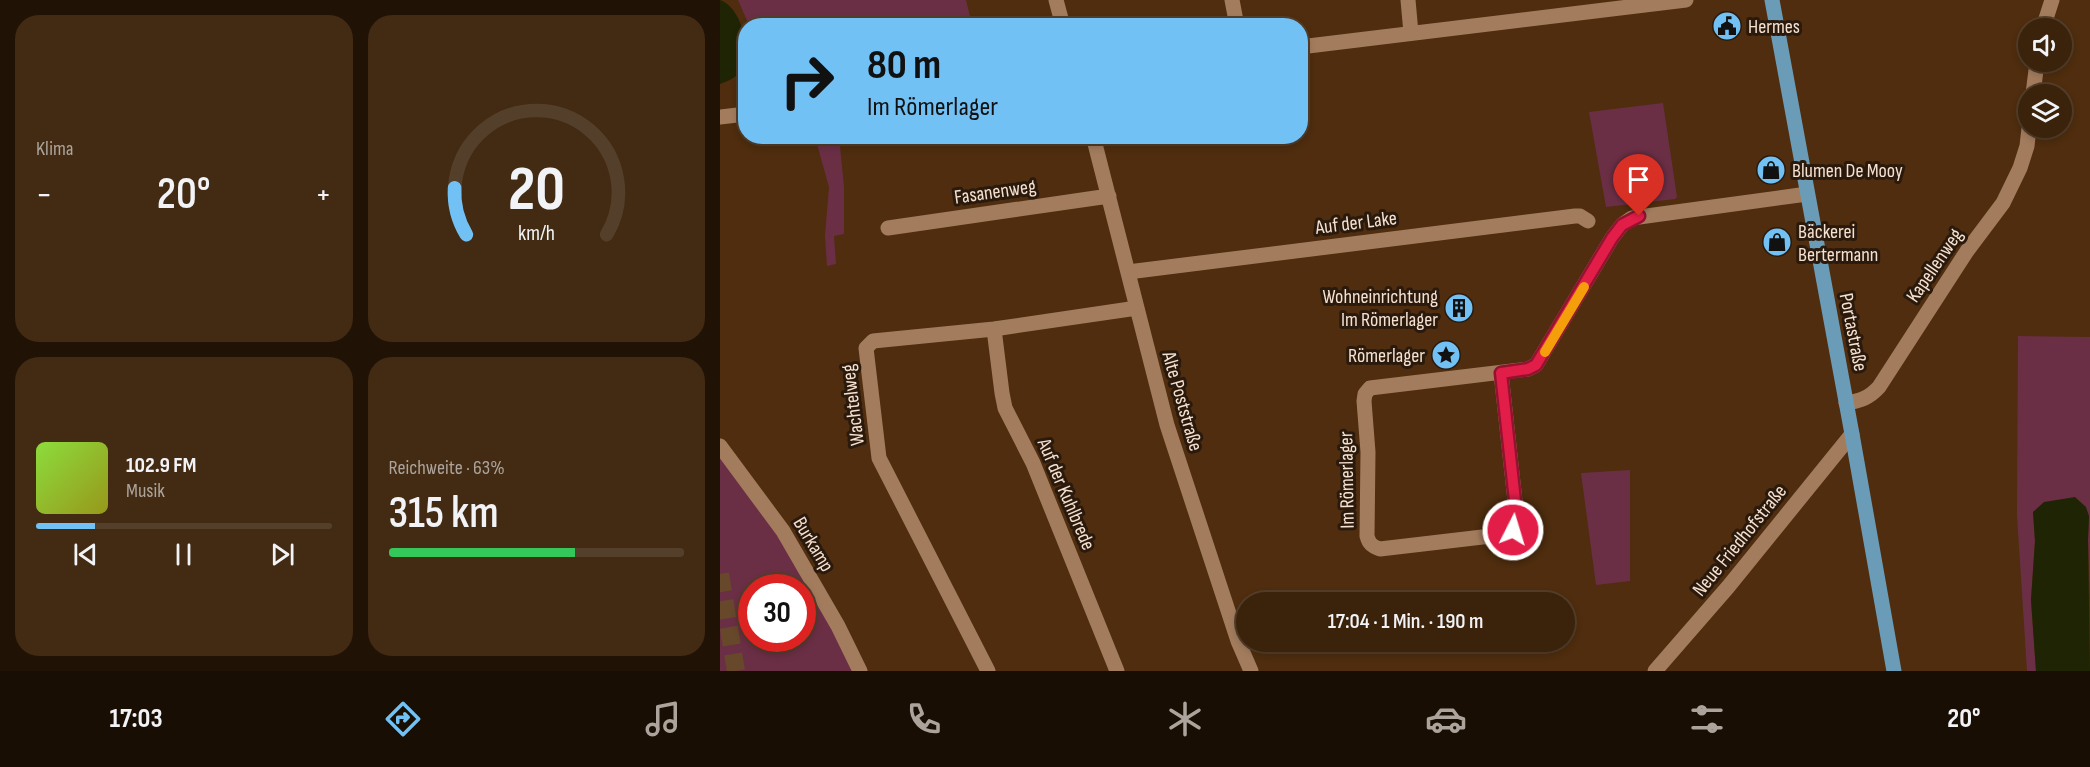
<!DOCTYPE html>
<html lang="de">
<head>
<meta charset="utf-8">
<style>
  :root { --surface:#3b220a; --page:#422a13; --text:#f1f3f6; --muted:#aca49c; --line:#543f2b; --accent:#72c1f5 }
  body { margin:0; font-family:"Sofia Sans Condensed",sans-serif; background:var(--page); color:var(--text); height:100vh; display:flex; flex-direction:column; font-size:22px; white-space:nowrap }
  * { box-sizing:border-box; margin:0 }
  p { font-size:20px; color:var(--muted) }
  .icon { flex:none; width:33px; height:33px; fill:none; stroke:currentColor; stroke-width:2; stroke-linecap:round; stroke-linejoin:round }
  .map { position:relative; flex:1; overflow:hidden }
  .panel { display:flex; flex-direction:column; gap:15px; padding:15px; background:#201306; width:720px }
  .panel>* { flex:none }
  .top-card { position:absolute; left:18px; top:18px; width:570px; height:126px; border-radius:24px; box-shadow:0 3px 9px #0003,0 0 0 2px var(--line); background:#72c1f5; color:#111; overflow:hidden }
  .controls { position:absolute; left:1298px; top:18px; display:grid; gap:12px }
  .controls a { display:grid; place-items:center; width:54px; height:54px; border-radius:50%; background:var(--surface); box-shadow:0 3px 9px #0003,0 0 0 2px var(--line); font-size:30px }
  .speed { position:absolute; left:18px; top:574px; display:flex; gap:12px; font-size:30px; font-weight:700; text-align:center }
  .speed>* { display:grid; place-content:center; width:78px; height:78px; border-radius:50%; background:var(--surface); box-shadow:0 3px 9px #0003,0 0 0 2px var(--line); line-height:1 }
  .speed .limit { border:9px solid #d22; background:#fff; color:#111 }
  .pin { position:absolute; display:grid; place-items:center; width:51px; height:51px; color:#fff; margin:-62px -26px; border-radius:50% 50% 50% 0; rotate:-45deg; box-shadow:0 0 6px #0007 }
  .pin .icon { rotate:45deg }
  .me { position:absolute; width:66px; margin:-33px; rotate:5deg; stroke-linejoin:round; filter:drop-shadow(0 0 4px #0008) }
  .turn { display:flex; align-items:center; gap:21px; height:126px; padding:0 30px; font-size:27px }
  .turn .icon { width:78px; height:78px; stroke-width:2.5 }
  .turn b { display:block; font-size:42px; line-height:51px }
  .big { font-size:45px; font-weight:600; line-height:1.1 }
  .panel .widget { flex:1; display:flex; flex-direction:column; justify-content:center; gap:9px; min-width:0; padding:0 21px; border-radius:24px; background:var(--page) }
  .panel .dial { align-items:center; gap:0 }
  .dial svg { height:156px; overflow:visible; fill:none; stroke:var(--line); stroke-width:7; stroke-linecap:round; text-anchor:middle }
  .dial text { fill:var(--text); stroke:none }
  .song { display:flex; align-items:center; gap:18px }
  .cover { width:72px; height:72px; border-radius:9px; background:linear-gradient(135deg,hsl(90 70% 55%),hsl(60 70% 35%)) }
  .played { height:6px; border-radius:3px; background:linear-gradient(90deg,var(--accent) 20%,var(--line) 20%) }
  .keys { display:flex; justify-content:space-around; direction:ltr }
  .heat { display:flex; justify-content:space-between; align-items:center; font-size:33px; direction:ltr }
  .charge { height:9px; border-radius:4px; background:linear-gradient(90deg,#34c759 63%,var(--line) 0) }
  .panel .tiles { flex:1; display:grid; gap:15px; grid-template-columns:repeat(2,1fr) }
  .trip { position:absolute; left:516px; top:592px; width:339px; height:60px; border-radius:30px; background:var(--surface); box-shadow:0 3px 9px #0003,0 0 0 2px var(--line); font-weight:600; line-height:60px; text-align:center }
  .tabs { display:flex; height:96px; justify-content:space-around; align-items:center; background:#180e04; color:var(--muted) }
  .tabs .icon { width:42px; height:42px }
  .tabs .on { color:var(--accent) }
  .tabs b { font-size:27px; color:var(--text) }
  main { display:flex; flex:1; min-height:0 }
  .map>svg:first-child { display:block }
  .green { fill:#6b2f45; fill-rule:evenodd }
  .water { fill:#1f2504 }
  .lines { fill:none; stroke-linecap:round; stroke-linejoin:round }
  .highway-tunnel { stroke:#68482b; stroke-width:18; stroke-dasharray:18 9; stroke-linecap:butt }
  .minor { stroke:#a37c5d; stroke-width:15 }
  .major { stroke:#6b9cb7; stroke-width:15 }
  .route-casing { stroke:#92132f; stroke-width:15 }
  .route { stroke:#e11d48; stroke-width:10 }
  .slow { stroke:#f59e0b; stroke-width:10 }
  .labels { text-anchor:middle; stroke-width:6; stroke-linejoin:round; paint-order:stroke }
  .poi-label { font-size:20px; fill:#f7e1d0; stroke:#291a0d; text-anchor:start }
  .street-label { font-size:20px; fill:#f7e1d0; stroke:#291a0d }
</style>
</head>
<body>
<main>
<section class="panel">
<div class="tiles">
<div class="widget"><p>Klima</p>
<div class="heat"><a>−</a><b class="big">20°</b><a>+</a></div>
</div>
<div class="widget dial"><svg viewBox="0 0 100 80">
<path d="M14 69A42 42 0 1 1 86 69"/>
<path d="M14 69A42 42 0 0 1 8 45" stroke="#72c1f5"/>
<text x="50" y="56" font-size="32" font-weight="700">20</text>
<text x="50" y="72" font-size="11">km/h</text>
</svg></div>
<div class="widget">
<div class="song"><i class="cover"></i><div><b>102.9 FM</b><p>Musik</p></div></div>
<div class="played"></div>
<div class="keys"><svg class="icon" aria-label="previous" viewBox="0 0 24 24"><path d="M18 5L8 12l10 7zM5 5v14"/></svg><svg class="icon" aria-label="pause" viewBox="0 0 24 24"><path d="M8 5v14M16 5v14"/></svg><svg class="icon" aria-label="next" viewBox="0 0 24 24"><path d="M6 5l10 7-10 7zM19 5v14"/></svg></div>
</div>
<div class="widget"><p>Reichweite · 63%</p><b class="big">315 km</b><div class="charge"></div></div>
</div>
</section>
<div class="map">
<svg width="1370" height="671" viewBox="0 0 1370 671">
  <rect width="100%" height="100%" fill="#4f2d0e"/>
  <path class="green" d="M18,0H246L252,25H29Z
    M943,103L957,197L955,199L886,207L869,112Z
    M95,137H119L124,187V234L114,236L116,264L107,266L105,236L109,187Z
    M1298,336L1370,337V599L1368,540L1369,516L1313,512L1315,541L1311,600L1316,671H1307L1297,515Z
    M0,440L143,671H0ZM32,588H82V639H32Z
    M910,470V581L876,585L861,473Z"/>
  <path class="water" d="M0,0C22,8 30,47 22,67C19,77 8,81 0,84Z
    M1355,497L1366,507L1369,516L1368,540L1370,671H1316L1311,600L1315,541L1313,512L1324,502Z"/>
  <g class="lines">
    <path class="highway-tunnel" d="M0,574L16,671"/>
    <path class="minor" d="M336,0L343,26
      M512,0L517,26
      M688,0L691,33
      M1323,28L1332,0
      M580,47L966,0
      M1313,94L1317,62
      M0,117L26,114
      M373,136L447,425L518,641L531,671
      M168,228L389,196
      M408,272L855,216H860L868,221
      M274,329L282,393L285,408L313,463L397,671
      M781,373L797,519L793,530L788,534L660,549C652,546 649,544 647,536L648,452L644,401L645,394L650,388L808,369L816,365L892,238L902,225L912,218L1087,194
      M1126,403C1140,401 1149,398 1159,387L1247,251L1283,203L1300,168L1307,146L1309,128
      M0,446L63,531L118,626L140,671
      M268,671L159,458L146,348L153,341L274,329L417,308
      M935,671L1008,587L1132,434"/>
    <path class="major" d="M1052,0L1132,434L1174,671"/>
  </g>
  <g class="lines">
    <g class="route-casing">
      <path id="route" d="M793,530L797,519L781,373L808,369L816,365L892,238L902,225L919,216"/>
    </g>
    <use href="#route" class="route"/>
    <path class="slow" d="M825,352L864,287"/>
  </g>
  <defs>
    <g id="civic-disc" transform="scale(1.5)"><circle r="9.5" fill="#72c1f5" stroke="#291a0d"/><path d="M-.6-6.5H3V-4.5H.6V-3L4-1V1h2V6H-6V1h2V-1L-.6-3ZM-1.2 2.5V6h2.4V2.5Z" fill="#111"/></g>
    <g id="shop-disc" transform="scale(1.5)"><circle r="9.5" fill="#72c1f5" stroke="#291a0d"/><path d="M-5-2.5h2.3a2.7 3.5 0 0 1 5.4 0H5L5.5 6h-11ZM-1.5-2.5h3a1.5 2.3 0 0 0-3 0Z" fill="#111"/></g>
    <g id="building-disc" transform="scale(1.5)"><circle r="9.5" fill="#72c1f5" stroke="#291a0d"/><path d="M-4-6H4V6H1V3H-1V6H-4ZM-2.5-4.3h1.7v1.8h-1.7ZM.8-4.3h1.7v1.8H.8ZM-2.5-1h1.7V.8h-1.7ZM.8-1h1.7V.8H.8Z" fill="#111"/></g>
    <g id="sight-disc" transform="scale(1.5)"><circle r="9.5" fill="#72c1f5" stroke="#291a0d"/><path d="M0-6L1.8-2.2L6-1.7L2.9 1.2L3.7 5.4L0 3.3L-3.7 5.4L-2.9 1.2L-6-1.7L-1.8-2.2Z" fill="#111"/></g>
  </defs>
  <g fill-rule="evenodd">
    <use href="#civic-disc" x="1007" y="26"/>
    <use href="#shop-disc" x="1051" y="170"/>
    <use href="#shop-disc" x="1057" y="242"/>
    <use href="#building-disc" x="739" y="308"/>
    <use href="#sight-disc" x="726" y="355"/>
  </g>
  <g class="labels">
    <g class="poi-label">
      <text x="1028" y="33">Hermes</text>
      <text x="1072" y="177">Blumen De Mooy</text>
      <text x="1078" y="238">Bäckerei<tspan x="1078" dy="23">Bertermann</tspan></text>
      <text x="718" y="303" text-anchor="end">Wohneinrichtung<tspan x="718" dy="23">Im Römerlager</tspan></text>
      <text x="705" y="362" text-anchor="end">Römerlager</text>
    </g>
    <g class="street-label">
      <text transform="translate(275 191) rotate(-8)" y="7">Fasanenweg</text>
      <text transform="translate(636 222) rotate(-7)" y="7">Auf der Lake</text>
      <text transform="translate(1214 265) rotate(-56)" y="7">Kapellenweg</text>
      <text transform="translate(1134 332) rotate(79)" y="7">Portastraße</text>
      <text transform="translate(463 401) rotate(74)" y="7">Alte Poststraße</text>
      <text transform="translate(132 405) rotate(-97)" y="7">Wachtelweg</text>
      <text transform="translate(626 480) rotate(-91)" y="7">Im Römerlager</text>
      <text transform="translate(347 494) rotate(67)" y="7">Auf der Kuhlbrede</text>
      <text transform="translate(1019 540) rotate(-51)" y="7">Neue Friedhofstraße</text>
      <text transform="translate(94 544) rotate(59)" y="7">Burkamp</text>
    </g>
  </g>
</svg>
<div class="controls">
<a><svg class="icon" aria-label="sound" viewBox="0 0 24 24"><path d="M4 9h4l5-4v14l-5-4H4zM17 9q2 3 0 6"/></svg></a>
<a><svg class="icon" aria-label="layers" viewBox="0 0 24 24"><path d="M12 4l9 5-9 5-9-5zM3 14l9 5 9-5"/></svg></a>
</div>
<div class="speed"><div class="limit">30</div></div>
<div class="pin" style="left:919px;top:216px;background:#d93025"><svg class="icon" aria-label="arrive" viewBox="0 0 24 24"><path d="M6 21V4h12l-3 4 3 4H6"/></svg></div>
<svg class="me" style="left:793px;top:530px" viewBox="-20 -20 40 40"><circle r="17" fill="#e11d48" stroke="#fff" stroke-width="3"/><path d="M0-11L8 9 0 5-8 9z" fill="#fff"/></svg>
<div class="trip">17:04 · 1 Min. · 190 m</div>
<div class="top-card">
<div class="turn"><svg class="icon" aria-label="right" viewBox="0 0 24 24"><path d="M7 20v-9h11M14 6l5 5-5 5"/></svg><div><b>80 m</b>Im Römerlager</div></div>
</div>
</div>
</main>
<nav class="tabs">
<b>17:03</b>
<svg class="icon on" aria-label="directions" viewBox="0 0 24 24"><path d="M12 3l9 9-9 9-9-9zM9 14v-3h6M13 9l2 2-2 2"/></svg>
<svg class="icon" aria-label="music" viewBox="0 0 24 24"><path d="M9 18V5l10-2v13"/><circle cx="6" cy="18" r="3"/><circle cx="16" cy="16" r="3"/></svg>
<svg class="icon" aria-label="phone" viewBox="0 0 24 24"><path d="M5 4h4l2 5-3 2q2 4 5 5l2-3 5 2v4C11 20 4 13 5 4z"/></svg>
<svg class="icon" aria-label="climate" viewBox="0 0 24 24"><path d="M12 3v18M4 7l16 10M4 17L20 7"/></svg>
<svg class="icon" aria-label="car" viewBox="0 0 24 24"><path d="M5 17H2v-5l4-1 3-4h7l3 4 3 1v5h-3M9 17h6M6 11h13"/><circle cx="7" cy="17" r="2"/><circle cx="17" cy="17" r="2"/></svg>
<svg class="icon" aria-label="filters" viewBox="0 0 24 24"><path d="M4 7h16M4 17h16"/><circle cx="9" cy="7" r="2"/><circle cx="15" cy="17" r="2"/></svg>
<b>20°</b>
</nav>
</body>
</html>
